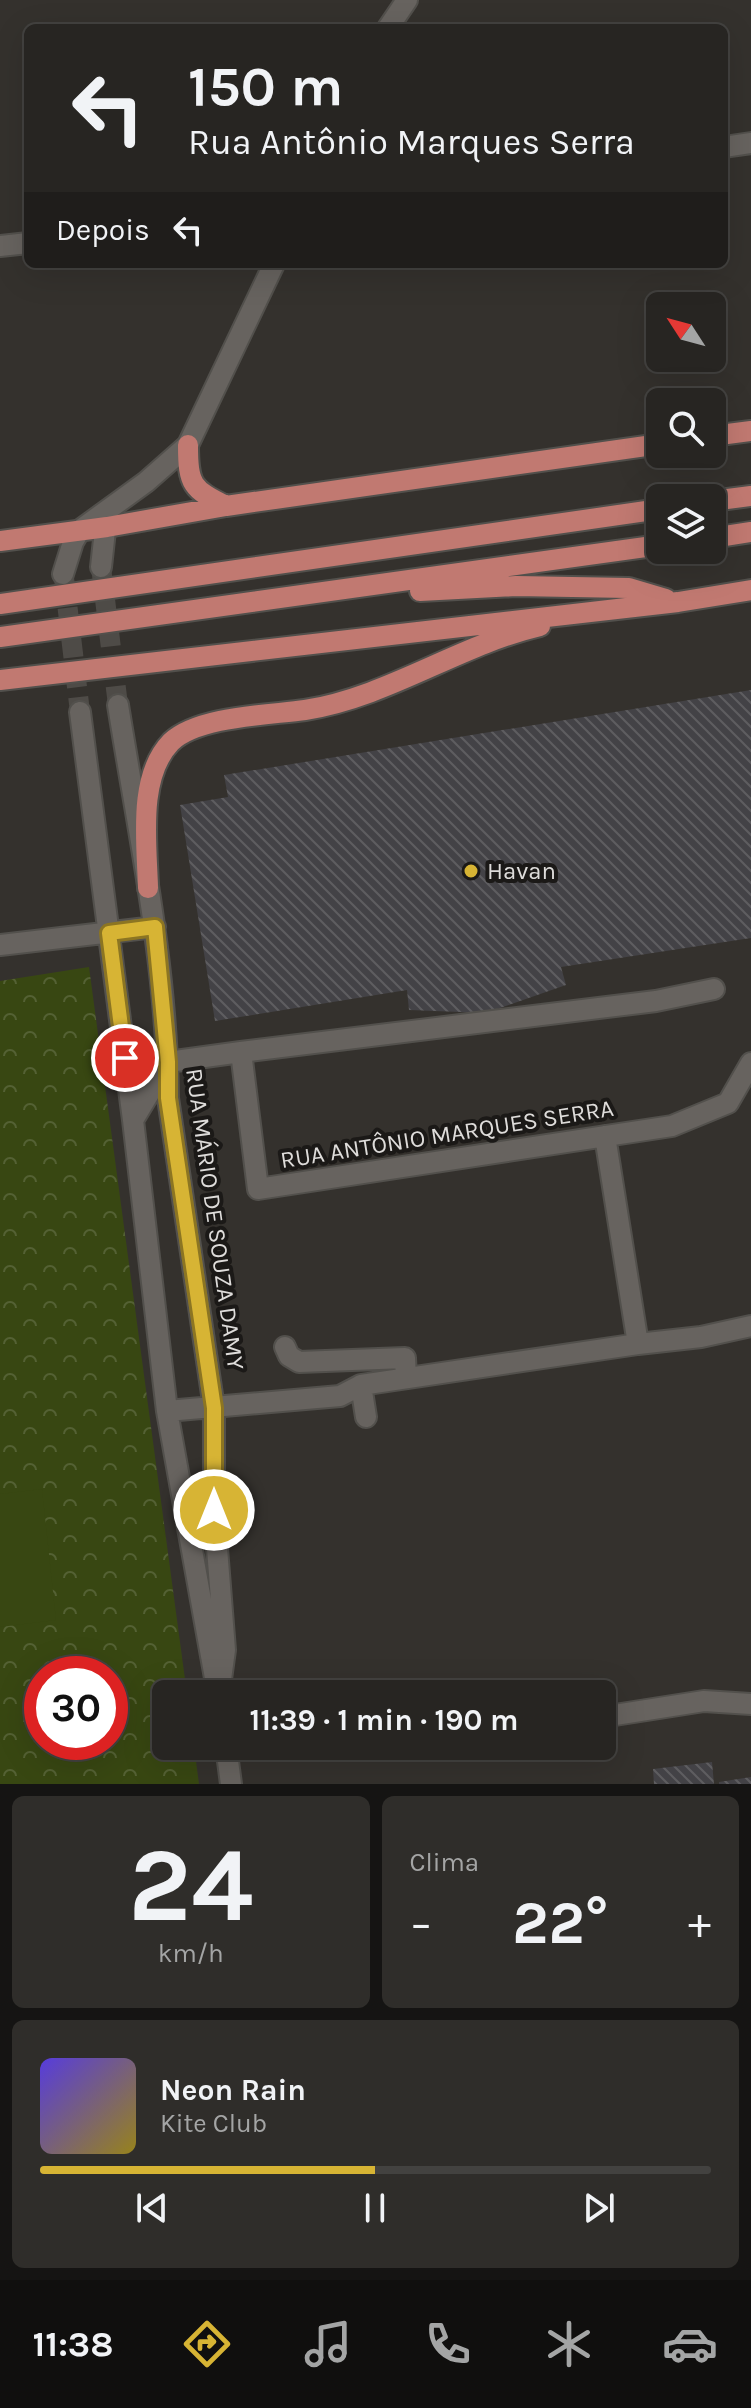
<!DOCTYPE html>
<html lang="pt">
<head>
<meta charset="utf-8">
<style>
  :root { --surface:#272522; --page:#2f2d2a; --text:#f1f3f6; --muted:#a4a5a5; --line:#434240; --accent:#d7b434 }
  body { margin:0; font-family:Karla,sans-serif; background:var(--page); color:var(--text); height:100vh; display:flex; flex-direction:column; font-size:30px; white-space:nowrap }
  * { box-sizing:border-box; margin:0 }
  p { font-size:26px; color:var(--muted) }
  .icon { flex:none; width:44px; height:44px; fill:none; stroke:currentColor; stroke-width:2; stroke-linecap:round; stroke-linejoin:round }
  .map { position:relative; height:1784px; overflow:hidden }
  .panel { display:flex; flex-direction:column; gap:12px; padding:12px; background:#151413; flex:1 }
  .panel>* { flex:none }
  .banner { position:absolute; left:24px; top:24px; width:704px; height:244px; border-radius:12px; box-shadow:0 8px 32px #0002,0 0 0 2px var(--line); background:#272522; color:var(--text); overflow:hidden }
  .needle { width:52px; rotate:306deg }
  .fabs { position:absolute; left:646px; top:292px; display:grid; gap:16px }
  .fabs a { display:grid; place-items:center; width:80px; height:80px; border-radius:12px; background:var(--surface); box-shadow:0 8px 32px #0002,0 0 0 2px var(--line); font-size:40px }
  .speed { position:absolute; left:24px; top:1656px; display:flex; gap:16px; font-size:40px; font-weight:700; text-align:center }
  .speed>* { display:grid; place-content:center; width:104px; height:104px; border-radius:50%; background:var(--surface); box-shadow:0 8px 32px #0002,0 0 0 2px var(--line); line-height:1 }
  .speed .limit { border:12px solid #d22; background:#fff; color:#111 }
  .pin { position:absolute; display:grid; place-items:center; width:68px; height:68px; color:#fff; margin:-34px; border:4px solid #fff; border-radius:50%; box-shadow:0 2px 8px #0007 }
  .me { position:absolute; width:88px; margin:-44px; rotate:0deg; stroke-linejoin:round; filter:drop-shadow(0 0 6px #0008) }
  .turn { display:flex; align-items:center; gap:28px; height:168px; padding:0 32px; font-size:36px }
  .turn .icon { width:104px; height:104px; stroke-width:2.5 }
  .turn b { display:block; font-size:56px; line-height:68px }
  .then { display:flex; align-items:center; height:76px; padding:0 32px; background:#0003; gap:16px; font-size:30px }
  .big { font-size:60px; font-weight:700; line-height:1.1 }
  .panel .tile { flex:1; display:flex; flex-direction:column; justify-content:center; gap:12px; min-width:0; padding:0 28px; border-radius:12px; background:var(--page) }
  .panel .dial { align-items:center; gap:0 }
  .dial b { font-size:104px; line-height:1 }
  .song { display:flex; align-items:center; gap:24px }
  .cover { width:96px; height:96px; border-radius:12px; background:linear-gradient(135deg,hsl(250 70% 55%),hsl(50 70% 35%)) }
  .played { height:8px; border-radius:4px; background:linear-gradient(90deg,var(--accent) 50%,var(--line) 50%) }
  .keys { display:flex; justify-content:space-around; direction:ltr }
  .heat { display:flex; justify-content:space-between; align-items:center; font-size:44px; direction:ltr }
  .panel .tiles { flex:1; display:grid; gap:12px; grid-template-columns:1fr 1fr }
  .tile:last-child { grid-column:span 2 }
  .trip { position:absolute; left:152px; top:1680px; width:464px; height:80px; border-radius:12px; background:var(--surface); box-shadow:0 8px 32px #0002,0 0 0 2px var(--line); font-weight:700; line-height:80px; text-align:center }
  .dock { display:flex; height:128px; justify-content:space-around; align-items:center; background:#100f0e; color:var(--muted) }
  .dock .icon { width:56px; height:56px }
  .dock .current { color:var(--accent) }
  .dock b { font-size:36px; color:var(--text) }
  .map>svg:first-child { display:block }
  .park { fill:url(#park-crowns); fill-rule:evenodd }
  .pitch { fill:#384712 }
  .building { fill:url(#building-back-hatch) }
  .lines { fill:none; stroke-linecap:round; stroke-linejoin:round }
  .minor-tunnel { stroke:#4e4b47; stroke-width:20; stroke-dasharray:20 10; stroke-linecap:butt }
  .minor-casing { stroke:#52504c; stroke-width:24 }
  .major-casing { stroke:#52504c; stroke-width:24 }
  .minor { stroke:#67635f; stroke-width:20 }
  .major { stroke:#c17971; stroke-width:20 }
  .route-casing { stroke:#8c7522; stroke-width:20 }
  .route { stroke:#d7b434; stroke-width:14 }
  .poi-dot { fill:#d7b434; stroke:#1b1917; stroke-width:3 }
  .labels { text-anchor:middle; stroke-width:8; stroke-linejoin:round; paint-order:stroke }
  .poi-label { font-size:24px; fill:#dedcda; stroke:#1b1917; text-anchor:start }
  .street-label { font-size:24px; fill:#dedcda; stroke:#1b1917 }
</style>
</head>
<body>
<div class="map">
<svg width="751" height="1784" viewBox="0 0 751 1784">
  <defs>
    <pattern id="park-crowns" width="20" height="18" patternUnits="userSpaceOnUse" patternTransform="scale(2)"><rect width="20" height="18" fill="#384712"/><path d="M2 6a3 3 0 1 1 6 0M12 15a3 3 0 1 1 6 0" fill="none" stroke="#546134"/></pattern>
    <pattern id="building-back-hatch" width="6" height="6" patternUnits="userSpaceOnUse" patternTransform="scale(2)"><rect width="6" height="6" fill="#434246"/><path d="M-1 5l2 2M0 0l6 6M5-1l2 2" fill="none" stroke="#5e5d60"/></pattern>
  </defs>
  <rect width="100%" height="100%" fill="#34312d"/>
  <path class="park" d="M89,967L187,1694H166V1746H194L199,1784H0V981ZM42,1674H110V1742H42Z"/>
  <path class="pitch" d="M42,1489L56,1620L0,1627V1494Z"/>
  <path class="building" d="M751,690V938L561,967L566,985L486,1013L409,1010L407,990L215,1021L180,805L228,797L224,775Z
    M712,1762L714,1784H654L653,1769Z
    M751,1777V1784H719V1782Z"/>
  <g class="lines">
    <path class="minor-tunnel" d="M101,567L118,705
      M64,578L80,712"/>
    <g class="minor-casing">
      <path id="minor" d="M388,28L407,0
        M724,147L751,143
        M0,246L28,243
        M101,567L107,512
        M63,574L73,542L80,530L146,482L188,445L274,264
        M118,705C139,836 167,966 168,1098L214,1408V1510L225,1650L219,1694
        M80,712L133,1120L167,1411L215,1678
        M0,945L155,927
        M241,1052L656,1001L714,989
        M168,1062L241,1052L258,1189L672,1126L728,1103L751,1063
        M133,1120L168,1062
        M605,1136L638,1344
        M285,1347L289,1356L299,1362L405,1358L406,1378
        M361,1385L366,1417
        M167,1411L340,1396L361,1385L638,1344L701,1337L751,1326
        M602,1717L704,1701L751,1704
        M226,1746L231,1784"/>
    </g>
    <g class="major-casing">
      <path id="major" d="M712,436L751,431
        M188,445C188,485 192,489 226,506
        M712,501L751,496
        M712,538L751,532
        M0,541L107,527L226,506L660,444
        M420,591L516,586L629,588L666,599
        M0,604L660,509
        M0,637L660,545
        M0,680L678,602L751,590
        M148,888C147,844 137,777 171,742C198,716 270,715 305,710C388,697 459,645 540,626"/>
    </g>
    <use href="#minor" class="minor"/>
    <use href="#major" class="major"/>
  </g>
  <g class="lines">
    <g class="route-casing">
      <path id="route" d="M125,1058L109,933L155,927L168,1062V1098L214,1408V1510"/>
    </g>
    <use href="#route" class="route"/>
  </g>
  <circle class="poi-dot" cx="471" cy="871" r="8"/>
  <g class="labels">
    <g class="poi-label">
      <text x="487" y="879">Havan</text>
    </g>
    <g class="street-label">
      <text transform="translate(447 1134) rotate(-9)" y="8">RUA ANTÔNIO MARQUES SERRA</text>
      <text transform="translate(215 1219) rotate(82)" y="8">RUA MÁRIO DE SOUZA DAMY</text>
    </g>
  </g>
</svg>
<div class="fabs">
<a><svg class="needle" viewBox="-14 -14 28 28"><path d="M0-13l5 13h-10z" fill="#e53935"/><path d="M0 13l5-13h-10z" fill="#a4a5a5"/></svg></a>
<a><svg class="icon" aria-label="search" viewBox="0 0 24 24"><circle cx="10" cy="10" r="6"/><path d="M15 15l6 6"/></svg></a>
<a><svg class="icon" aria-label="layers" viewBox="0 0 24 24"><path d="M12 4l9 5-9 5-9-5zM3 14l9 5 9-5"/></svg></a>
</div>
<div class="speed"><div class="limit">30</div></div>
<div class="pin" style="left:125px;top:1058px;background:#d93025"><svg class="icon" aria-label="arrive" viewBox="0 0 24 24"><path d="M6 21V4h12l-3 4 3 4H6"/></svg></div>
<svg class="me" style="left:214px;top:1510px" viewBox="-20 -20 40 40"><circle r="17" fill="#d7b434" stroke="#fff" stroke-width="3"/><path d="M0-11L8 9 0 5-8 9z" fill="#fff"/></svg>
<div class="trip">11:39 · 1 min · 190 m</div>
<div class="banner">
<div class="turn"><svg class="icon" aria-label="left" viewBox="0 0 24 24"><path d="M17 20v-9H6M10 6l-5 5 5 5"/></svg><div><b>150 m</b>Rua Antônio Marques Serra</div></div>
<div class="then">Depois<svg class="icon" aria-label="left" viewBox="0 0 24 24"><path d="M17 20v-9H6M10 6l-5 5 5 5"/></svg></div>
</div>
</div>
<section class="panel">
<div class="tiles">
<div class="tile dial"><b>24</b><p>km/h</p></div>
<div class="tile"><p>Clima</p>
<div class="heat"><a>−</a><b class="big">22°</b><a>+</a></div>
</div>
<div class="tile">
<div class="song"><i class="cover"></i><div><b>Neon Rain</b><p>Kite Club</p></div></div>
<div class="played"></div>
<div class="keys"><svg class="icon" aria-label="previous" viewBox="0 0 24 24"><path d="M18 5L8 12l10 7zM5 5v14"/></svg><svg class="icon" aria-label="pause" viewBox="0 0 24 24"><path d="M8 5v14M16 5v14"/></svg><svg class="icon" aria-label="next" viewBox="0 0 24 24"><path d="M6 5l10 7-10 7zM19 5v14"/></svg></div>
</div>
</div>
</section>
<nav class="dock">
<b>11:38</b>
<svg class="icon current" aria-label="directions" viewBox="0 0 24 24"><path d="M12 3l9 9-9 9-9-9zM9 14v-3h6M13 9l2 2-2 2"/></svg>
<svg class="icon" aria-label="music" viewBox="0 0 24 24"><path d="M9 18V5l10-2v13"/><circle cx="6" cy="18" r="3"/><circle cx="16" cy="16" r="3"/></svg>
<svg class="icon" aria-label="phone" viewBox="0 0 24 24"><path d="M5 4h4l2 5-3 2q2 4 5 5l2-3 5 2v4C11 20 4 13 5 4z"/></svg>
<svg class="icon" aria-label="climate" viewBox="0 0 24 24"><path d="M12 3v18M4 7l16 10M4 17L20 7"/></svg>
<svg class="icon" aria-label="car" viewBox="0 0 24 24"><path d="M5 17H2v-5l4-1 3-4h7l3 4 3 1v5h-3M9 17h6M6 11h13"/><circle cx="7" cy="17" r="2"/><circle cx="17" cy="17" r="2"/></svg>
</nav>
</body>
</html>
